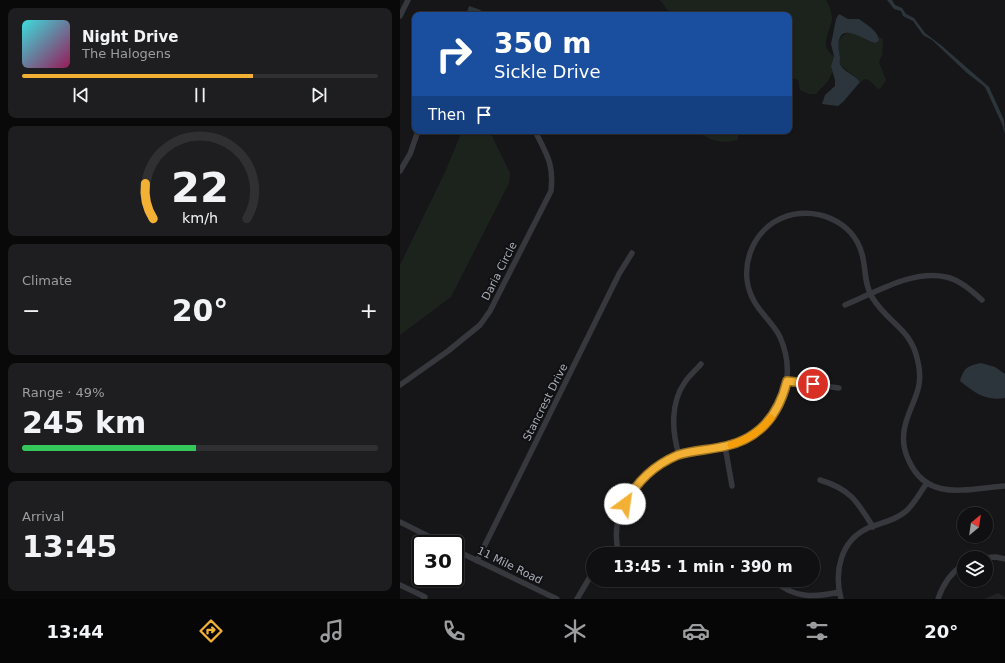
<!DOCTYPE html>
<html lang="en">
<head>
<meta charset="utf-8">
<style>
  :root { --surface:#101012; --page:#1e1e20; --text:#f1f3f6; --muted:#9c9d9f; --line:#303032; --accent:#f2b134 }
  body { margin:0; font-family:"DejaVu Sans",sans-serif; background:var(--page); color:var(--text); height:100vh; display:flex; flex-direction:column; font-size:15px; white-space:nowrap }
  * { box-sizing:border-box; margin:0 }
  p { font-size:13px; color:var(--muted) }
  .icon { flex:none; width:22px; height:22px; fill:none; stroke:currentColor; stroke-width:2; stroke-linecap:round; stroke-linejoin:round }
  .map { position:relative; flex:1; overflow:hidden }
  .side { display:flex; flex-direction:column; gap:8px; padding:8px; background:#09090a; width:400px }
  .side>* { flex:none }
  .hud { position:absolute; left:12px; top:12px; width:380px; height:122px; border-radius:8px; box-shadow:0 1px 3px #0004,0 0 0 1px var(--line); background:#1a4fa0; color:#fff; overflow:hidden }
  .needle { width:26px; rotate:29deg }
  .tools { position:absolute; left:557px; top:507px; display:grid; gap:8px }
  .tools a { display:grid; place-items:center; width:36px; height:36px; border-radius:50%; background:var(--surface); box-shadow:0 1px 3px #0004,0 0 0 1px var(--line); font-size:20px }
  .speed { position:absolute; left:12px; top:535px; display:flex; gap:8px; font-size:20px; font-weight:700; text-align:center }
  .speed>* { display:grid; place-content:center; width:52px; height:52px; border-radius:50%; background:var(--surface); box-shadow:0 1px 3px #0004,0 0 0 1px var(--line); line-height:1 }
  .speed .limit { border:2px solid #111; border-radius:6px; background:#fff; color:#111 }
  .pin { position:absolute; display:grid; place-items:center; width:34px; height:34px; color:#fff; margin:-17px; border:2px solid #fff; border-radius:50%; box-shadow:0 1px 4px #0007 }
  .me { position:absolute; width:44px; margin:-22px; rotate:31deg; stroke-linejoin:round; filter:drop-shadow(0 0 3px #0008) }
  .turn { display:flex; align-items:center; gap:14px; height:84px; padding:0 16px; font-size:18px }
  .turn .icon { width:52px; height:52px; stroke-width:2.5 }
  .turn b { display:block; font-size:28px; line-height:34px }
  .then { display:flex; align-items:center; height:38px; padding:0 16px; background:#0003; gap:8px; font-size:15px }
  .big { font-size:30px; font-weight:800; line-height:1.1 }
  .side .card { flex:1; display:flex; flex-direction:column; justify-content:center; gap:6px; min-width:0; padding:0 14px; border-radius:8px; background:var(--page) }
  .side .dial { align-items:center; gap:0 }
  .dial svg { height:104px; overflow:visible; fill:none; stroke:var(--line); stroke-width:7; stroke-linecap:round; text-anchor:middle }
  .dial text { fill:var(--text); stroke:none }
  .song { display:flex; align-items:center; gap:12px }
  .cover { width:48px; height:48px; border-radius:6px; background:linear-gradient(135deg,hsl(180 70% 55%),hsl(330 70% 35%)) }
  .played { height:4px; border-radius:2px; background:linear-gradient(90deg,var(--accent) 65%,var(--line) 65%) }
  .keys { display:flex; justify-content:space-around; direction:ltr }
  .heat { display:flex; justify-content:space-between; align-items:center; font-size:22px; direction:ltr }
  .charge { height:6px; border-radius:3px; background:linear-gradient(90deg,#34c759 49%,var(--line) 0) }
  .trip { position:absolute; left:186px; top:547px; width:234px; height:40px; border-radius:20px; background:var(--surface); box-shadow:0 1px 3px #0004,0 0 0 1px var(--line); font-weight:800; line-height:40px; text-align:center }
  .tabs { display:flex; height:64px; justify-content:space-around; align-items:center; background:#060607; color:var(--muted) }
  .tabs .icon { width:28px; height:28px }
  .tabs .current { color:var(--accent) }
  .tabs b { font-size:18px; color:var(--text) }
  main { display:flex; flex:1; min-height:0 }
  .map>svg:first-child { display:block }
  .built { fill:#222225 }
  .green { fill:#1c231d }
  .water { fill:#2c353c }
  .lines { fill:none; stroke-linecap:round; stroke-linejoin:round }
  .minor { stroke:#37383d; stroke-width:5.5 }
  .route-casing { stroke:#9d7322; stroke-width:10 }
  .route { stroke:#f2b134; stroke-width:7 }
  .slow { stroke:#f59e0b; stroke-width:7 }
  .labels { text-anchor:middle; stroke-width:4; stroke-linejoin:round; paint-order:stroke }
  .street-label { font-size:11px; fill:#a8adb8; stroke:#111113 }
</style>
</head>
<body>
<main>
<section class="side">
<div class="card">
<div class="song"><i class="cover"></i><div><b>Night Drive</b><p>The Halogens</p></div></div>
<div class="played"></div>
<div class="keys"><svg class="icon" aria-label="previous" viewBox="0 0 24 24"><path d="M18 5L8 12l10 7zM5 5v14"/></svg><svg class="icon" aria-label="pause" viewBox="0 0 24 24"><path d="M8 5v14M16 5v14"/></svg><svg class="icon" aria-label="next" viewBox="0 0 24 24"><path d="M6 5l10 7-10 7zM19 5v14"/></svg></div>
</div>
<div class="card dial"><svg viewBox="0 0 100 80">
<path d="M14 69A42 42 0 1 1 86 69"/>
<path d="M14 69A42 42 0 0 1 8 42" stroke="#f2b134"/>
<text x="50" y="56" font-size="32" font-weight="700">22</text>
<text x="50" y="72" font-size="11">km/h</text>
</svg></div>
<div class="card"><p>Climate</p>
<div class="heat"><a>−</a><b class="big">20°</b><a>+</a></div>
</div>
<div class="card"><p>Range · 49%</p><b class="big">245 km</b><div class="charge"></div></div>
<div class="card"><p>Arrival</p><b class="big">13:45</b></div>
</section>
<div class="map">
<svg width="605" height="599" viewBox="0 0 605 599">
  <rect width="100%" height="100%" fill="#161618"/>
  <path class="built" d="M598,593L605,597V599H584Z"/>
  <path class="green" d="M260,0H426C429,6 432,12 432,19C430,33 418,46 434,56L431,65L433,71L428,81L416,94H409L400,90L398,80L389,77V15H276L270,13Z
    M448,33L458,35L468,41L479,40V37L483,39L482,55L479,62L486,80L481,88L478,89L469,80L465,79L460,82C455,75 447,71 440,65C440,53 433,38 448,33Z
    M62,131H84L92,136L110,173L109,183L51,297L0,335V265L46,170Z
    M300,131H340L337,140C324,144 312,141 301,134Z"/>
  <path class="water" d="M487,0H492L495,5L502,8L506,14L514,18L525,33L542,46L589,87L604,120L605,134L602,124L585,87L567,73L532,40L523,35L513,21L503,16L501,11L494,9Z
    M69,6L78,9L90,15H66Z
    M439,14L448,19H459C466,24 478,31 479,40L476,43C466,41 459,34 449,33C436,31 438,49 440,57C440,60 439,64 441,66C446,73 455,75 460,82L443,102L438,106L422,104L425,95L435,86V80L431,66L434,56L431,44L436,19Z
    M581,363L595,367L605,374V398C585,401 575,393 560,381C564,367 568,366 581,363Z"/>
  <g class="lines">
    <path class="minor" d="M0,16L8,0
      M0,171L10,154L18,131
      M445,305C475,293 513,269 546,277C560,280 572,291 582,300
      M387,381L439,388
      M0,385L48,351L80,325L90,311L151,191C154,164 147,155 135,131
      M325,446L332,486
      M279,455C272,432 270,403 285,382C289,376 296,370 301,364
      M420,480C450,489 457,501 473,527
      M0,522L44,544
      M55,550L157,599
      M219,554C207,512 239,470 278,455C297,448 320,450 339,442C381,425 398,378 380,337C373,323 361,314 354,301C337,271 351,231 382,218C413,205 453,220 462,254C466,268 464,284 472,297C488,324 511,327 518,362C524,388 513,399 506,422C502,435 503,449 509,461C528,503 570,488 605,486
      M580,558L596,557L605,559
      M77,561L219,274L232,253
      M247,580C259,583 271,585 282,580
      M373,580C394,598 413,598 439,592
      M0,585L25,597L24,599
      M177,599L193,572
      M441,599C434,572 440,541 468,528C480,523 494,521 505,512C514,505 520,492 527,483
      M538,599C543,584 550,573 564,564"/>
  </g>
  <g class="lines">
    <g class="route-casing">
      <path id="route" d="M225,504C237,481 254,465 278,455C293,450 310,450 326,446C361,438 379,414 387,381L413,384"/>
    </g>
    <use href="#route" class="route"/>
    <path class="slow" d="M331,445C347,440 361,431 371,418"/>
  </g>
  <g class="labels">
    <g class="street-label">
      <text transform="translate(99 271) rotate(-63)" y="4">Daria Circle</text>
      <text transform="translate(145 402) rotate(-63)" y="4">Stancrest Drive</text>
      <text transform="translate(110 565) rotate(26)" y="4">11 Mile Road</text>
    </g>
  </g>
</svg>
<div class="tools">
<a><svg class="needle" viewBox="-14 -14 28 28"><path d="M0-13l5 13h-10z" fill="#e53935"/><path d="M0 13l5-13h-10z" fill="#9c9d9f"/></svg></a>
<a><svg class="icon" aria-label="layers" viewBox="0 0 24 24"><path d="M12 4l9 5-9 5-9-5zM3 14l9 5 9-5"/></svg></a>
</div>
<div class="speed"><div class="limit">30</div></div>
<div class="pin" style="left:413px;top:384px;background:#d93025"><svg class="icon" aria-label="arrive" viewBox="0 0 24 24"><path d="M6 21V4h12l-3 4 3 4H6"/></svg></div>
<svg class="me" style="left:225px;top:504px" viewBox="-20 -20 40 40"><circle r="19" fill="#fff"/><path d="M0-13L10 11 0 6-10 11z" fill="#f2b134"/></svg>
<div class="trip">13:45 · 1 min · 390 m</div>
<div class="hud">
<div class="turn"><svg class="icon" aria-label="right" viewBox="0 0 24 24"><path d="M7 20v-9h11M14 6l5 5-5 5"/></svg><div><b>350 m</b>Sickle Drive</div></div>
<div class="then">Then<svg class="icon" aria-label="arrive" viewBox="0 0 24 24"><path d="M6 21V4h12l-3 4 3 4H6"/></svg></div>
</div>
</div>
</main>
<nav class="tabs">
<b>13:44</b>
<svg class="icon current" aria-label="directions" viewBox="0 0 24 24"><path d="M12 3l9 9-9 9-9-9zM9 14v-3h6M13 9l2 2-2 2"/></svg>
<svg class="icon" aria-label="music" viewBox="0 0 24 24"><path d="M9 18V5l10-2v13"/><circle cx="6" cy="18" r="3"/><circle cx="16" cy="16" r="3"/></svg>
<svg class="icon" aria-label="phone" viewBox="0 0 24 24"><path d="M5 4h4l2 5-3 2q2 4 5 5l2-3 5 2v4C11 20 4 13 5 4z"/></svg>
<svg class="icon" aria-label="climate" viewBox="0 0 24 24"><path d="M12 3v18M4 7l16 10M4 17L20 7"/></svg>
<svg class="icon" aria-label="car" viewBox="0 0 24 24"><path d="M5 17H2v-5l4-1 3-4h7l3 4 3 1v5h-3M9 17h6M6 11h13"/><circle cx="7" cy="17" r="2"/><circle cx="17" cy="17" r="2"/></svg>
<svg class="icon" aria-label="filters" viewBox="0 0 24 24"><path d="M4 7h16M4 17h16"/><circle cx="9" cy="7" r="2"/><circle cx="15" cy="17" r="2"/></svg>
<b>20°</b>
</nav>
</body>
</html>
